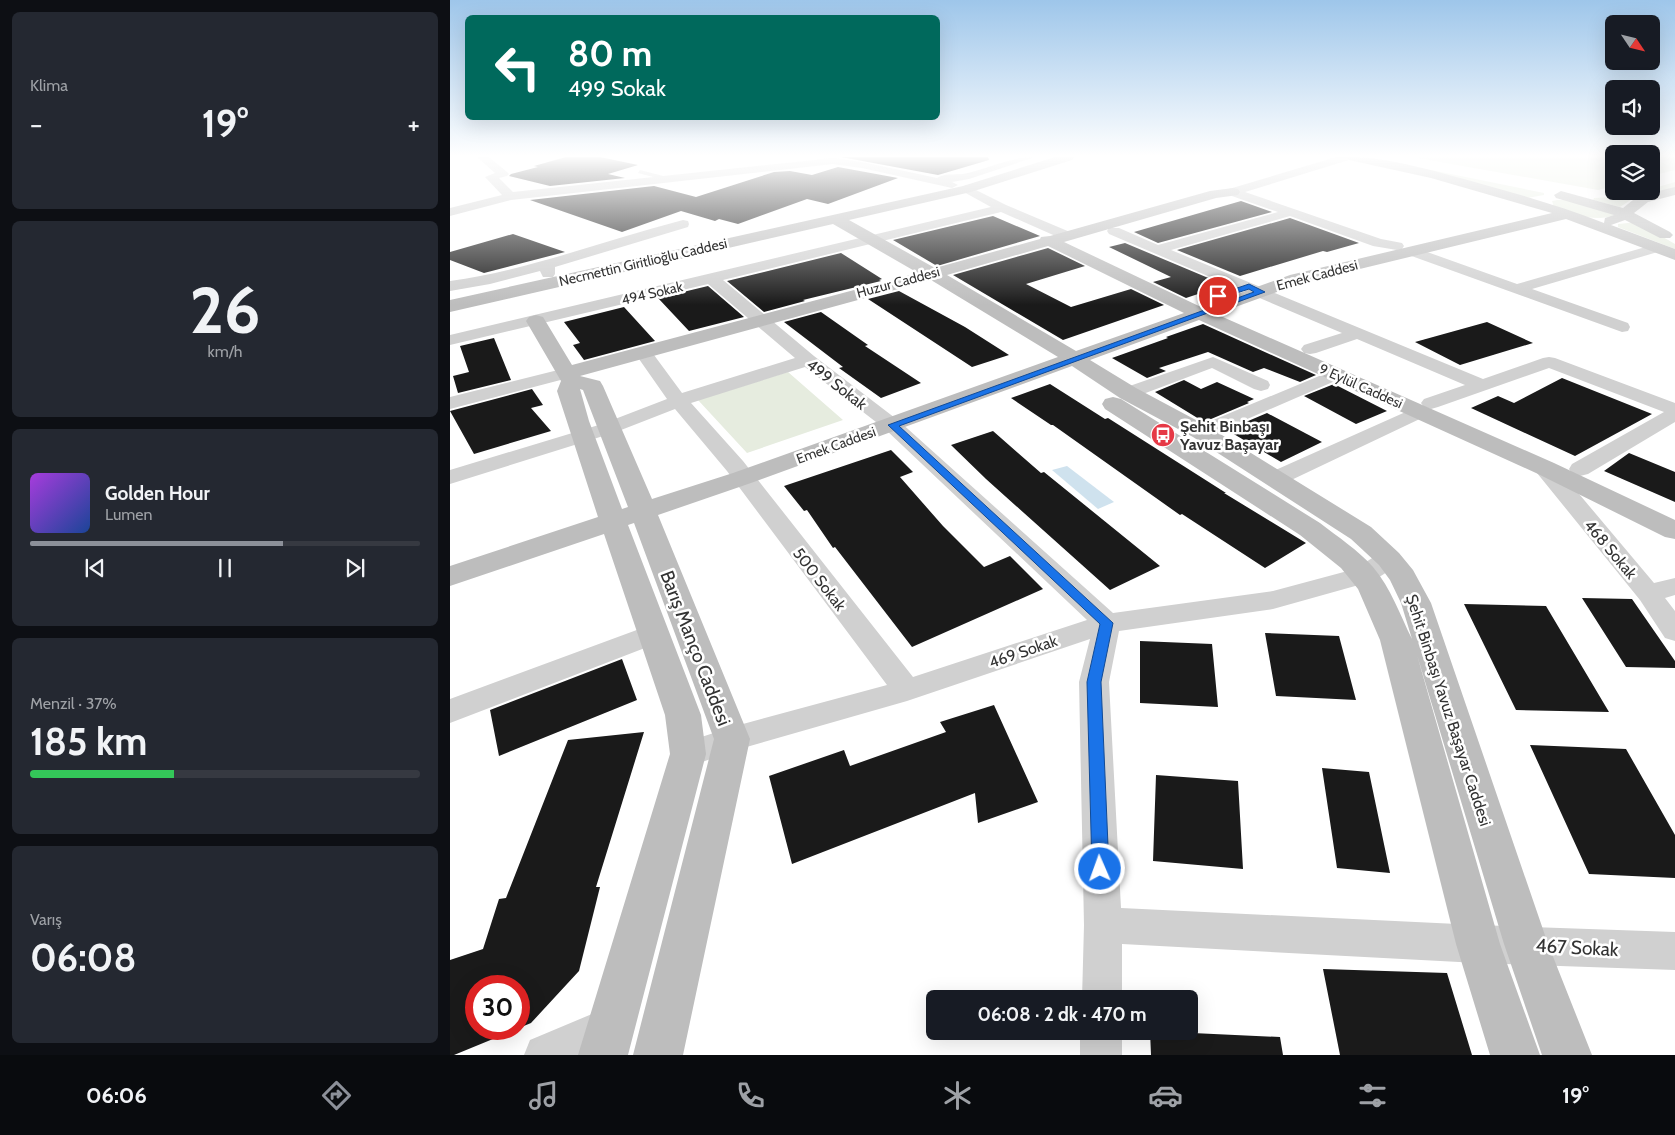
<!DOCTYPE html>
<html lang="tr">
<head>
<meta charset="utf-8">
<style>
  :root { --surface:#171b24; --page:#242831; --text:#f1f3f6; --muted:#9ea1a6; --line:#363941; --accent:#8c9099 }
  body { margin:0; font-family:Cabin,sans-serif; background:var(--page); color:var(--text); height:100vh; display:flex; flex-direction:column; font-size:19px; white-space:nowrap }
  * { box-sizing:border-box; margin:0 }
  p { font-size:16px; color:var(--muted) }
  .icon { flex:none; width:28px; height:28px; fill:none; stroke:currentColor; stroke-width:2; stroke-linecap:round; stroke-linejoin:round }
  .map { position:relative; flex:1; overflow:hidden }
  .drawer { display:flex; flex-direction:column; gap:12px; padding:12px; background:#0d0f14; width:450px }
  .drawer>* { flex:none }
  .guide { position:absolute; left:15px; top:15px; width:475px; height:105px; border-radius:8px; box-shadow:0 5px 20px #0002; background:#00695c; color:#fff; overflow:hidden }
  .needle { width:32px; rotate:125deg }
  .tools { position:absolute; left:1155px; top:15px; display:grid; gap:10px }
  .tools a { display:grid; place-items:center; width:55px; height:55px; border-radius:8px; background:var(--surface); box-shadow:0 5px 20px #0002; font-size:25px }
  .speed { position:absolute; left:15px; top:975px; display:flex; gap:10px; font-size:25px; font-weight:700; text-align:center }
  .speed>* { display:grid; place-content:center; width:65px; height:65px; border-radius:50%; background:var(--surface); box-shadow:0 5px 20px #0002; line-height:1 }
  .speed .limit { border:8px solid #d22; background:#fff; color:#111 }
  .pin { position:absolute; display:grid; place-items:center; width:42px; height:42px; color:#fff; margin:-21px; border:2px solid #fff; border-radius:50%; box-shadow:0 1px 5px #0007 }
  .me { position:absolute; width:55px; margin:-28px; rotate:358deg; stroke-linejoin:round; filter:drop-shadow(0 0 4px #0008) }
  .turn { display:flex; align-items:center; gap:18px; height:105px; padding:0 20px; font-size:22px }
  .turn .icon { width:65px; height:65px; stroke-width:2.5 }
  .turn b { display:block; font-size:35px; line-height:42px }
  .big { font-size:38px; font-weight:800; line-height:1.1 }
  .drawer .tile { flex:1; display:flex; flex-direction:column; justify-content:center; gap:8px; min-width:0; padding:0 18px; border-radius:8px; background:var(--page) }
  .drawer .dial { align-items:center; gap:0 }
  .dial b { font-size:65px; line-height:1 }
  .song { display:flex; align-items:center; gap:15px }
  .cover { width:60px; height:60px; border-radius:8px; background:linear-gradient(135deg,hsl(280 70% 55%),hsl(220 70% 35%)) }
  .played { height:5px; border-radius:2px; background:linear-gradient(90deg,var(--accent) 65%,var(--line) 65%) }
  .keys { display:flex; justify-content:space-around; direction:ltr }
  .heat { display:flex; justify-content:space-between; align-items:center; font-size:28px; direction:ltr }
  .charge { height:8px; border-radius:4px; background:linear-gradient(90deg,#34c759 37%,var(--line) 0) }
  .trip { position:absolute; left:476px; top:990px; width:272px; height:50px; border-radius:8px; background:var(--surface); box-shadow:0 5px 20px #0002; font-weight:800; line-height:50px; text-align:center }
  .tab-bar { display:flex; height:80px; justify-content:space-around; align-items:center; background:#090b0e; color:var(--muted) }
  .tab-bar .icon { width:35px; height:35px }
  .tab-bar .selected { color:var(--accent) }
  .tab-bar b { font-size:22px; color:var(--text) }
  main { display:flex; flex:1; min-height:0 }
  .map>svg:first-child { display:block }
  .green { fill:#e6ecdf }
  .water { fill:#cfe2ee }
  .building { fill:#1a1a1a }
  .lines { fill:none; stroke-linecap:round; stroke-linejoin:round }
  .lane { fill:#d0d0d0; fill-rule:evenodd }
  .street { fill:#d0d0d0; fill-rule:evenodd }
  .secondary { fill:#bdbdbd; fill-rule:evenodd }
  .route { fill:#1a73e8; stroke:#114b97 }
  .labels { text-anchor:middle; stroke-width:5; stroke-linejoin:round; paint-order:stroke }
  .far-street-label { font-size:14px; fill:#333; stroke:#fff }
  .street-label { font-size:16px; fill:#333; stroke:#fff }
  .poi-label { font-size:16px; font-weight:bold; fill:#333; stroke:#fff; text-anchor:start }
  .near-street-label { font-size:19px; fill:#333; stroke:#fff }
</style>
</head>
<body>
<main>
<section class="drawer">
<div class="tile"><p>Klima</p>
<div class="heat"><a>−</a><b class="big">19°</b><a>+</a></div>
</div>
<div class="tile dial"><b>26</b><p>km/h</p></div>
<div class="tile">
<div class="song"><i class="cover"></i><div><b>Golden Hour</b><p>Lumen</p></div></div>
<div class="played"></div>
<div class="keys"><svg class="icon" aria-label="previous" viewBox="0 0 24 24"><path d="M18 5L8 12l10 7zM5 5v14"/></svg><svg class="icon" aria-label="pause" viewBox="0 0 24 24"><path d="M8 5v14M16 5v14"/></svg><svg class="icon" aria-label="next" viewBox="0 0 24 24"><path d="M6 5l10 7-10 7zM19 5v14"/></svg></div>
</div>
<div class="tile"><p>Menzil · 37%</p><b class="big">185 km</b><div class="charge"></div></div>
<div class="tile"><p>Varış</p><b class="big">06:08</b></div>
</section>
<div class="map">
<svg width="1225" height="1055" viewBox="0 0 1225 1055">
  <rect width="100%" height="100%" fill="#fff"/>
  <path class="green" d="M911,157H917L1094,193V195L1077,198Z
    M962,157H1164V186L1148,190Z
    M1201,157H1225V170L1201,176Z
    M1225,182V188L1182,199L1170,207L1143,200L1144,198L1166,197L1201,191V189Z
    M1107,200H1119L1165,215C1145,223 1123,213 1104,207L1102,201Z
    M1187,222L1225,244V249L1168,227V224Z
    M338,372L393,420L297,453L248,400Z"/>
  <path class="water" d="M617,466L664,502L648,509L602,470Z"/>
  <path class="building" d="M116,157H150L188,165L158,174L175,178L100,186L59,176L61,174L88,167L84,166Z
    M391,157H538L539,160L488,175Z
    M388,167L448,178L378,204L357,199L288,224L269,219L265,221L231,211L172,232L80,200L204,186L246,197L324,172L340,171L362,175Z
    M791,201L822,212L708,243L684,232Z
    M543,216L590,236L487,266L443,240Z
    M840,218L909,243L877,252L873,251L790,276L727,250Z
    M63,234L115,252L34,273L0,260V252Z
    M675,243L775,285L736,298L703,282L721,277L659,247Z
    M598,248L635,266L576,284L621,307L681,289L714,305L613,340L503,275Z
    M391,253L432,279L429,280L431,281L353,300L355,301L314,312L277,281Z
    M258,286L294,317L239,331L208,298Z
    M449,291L515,327L559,355L522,367L418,299Z
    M174,307L205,341L134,360L123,345L130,343L114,322Z
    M371,312L418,345L415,346L471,383L431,398L389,368L393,367L334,322Z
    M1037,322L1083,343L1010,365L965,342Z
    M753,324L866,375L850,382L814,368L803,372L758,352L709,368L716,371L697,378L662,358L718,338L716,337Z
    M44,338L61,380L8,393L3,376L19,372L10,346Z
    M1112,378L1202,414L1125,456L1021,408L1048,396L1064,403Z
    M734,380L751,389L767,382L804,399L797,402L799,403L754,422L705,392Z
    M600,384L655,419L658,418L776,493H774L856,543L815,568L732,514L730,515L603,425H601L561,398Z
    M884,384L937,411L906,424L854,396Z
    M82,389L93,405L81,408L101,431L24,454L0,411Z
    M817,413L872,442L831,462L777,430Z
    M543,431L591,473L594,472L710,566L660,590L536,479L501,445Z
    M441,450L463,472L450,477L493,526L534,567L560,556L593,589L462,647L385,547L383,548L357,510L354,511L334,486Z
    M1179,453L1225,472V502L1154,471Z
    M1132,598L1182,599L1225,661V668L1176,667Z
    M1014,604L1096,606L1159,712L1066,710Z
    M815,633L889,636L906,700L826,696Z
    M690,641L762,644L768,707L690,703Z
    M172,659L187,700L49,756L40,710Z
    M544,705L588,802L528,823L525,793L342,864L319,776L394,750L400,766L496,732L490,722Z
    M194,732L146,887H150L129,971L81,1023L69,1028V986H26V1029H67L4,1055H0V960L33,949L49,899L56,898L118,740Z
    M1080,745L1176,749L1225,835V878L1139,874Z
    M872,768L919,772L940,873L887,868Z
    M706,775L788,781L793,869L703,861Z
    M873,969L997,973L1022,1055H890Z
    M700,1031L830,1037L833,1055H701Z"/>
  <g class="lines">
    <path class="lane" d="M190,170L217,177L218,178L215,180L188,173Z"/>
    <path class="street" d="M27,157H39L57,172L59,174L57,176L49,178L63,192L383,158L412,162L487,178C494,173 505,175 513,174C538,169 559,157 585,157L519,179L502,182L508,185L502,188L412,168L383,164L61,200L0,216V208L52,195L35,177L45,173Z
      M886,157H903L902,159L795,192L931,239L952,243L954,246L952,249L947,250L923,246L840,216L721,250L1033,379L1093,358L1099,357L1105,358L1225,403V422L1138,474L1130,476L1122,474L1119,469L1122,464L1214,412L1099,368L988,407L981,409L974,407L971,403L974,399L1015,385L907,339L866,353L860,354L854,353L851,349L854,345L892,333L659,234L657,231L659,228H669L708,245L828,212L779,195L777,192L779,189Z
      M516,185L556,205L620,232L622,235L615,239L610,238L551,212L273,280L364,356L449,421L663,613L823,591L905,569L930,553L939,551L948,553L951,559L948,565L923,581L823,609L669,631L659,682L671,908L1028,925L1225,932V970L1028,963L672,944V999H632L634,925L629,682L640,639L457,701L286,750L238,767L227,763L222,754L227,745L282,727L437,685L277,471L225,409L166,432L0,484V470L152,424L217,399L189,359L192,355L198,354L204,355L232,393L345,358L258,284L0,345V335L541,207L512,191L510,189ZM355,367L435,429L637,620L463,677L293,461L241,403Z
      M233,220L238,221L239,224L238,227L105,267V274L103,277H93L90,271L40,284L0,291V281C80,270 155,240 233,220Z
      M1206,244L1211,245L1213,248L1211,251L1082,289L1178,323L1180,327L1178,331L1172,332L956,254L954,251L956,248H966L1067,284Z
      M763,357L818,381L820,385L818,389L811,391L804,389L762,368L685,397L678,399L671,397L669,393L671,389Z
      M116,368L122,369L125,373L122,377L0,409V397Z
      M886,369L892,370L895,374L892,378L758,436L751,438L744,436L741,432L744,428Z
      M969,406L976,408L979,412L976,416L835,483L827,485L819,483L816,478L819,473Z
      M1095,462L1103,463L1204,583L1225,578V595L1215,598L1225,611V641L1215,638L1190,600L1087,473L1084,468L1087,463Z
      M203,624L213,627L217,634L213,641L0,723V699Z
      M161,1006L176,1012L182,1027L176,1042L145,1055H74L80,1040Z
      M630,1031H672V1055H630Z"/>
    <path class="secondary" d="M605,157H624L622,160L521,192L399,220L485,268L590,239L591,237L600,236L760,191L783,188L788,189L790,192L788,195L766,198L614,242L751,307L840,275L1102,213L981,178L899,160L897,157C937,157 976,169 1014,179C1061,192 1108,205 1154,223L1155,218L1164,215L1106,198L1104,195L1111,191L1173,208L1188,196L1225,187V195L1198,202L1184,213L1220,232L1223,235L1220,238H1210L1175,220L1161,225L1225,249V260L1116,219L852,283L766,314L1104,463L1225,520V539L1215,537L1086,473L749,320L640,360L686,388L759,427L921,527L949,553L963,570L981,603L1098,944L1142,1055H1092L1054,944L967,655L1050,944L1090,1055H1040L1006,944L930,640L908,589L891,568L850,535L655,409L652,404L655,399L663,397L671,399L870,523C888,537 908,550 923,567C941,588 950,615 962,639L951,603L940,580L929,565L901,539L743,437L670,398L622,366L301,483L208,515L300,739L233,1055H183L264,739L184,523L178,525L251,715L256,754L178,1055H128L220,754L215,715L154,534L0,586V566L148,517L107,391L111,381L76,321L79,317L86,315L93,317L122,365L468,273L383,224L0,312V300L513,186ZM598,246L734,313L626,351L497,275ZM481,280L608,357L283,473L202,499L153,386L150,381L130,376ZM130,389L133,390L178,507L172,509L139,421Z"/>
  </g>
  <linearGradient id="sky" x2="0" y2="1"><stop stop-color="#9ec6ea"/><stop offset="0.51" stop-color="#fff"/><stop offset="1" stop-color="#fff" stop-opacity="0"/></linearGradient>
  <rect width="1225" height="305" fill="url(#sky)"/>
  <path class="route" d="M799,284L815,292L449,426L663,623L651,682L659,869L657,874L650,877L644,874L642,869L637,682L650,624L438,425L804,292L799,289L768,299L764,296Z"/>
  <defs>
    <g id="bus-disc" transform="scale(1.25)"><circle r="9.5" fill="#e63946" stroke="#fff"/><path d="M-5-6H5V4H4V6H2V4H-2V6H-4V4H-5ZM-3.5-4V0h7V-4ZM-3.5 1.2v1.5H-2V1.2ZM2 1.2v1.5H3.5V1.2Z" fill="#fff"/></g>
  </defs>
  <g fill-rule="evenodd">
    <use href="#bus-disc" x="713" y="435"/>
  </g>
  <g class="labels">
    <g class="far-street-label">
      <text transform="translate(193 262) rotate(-13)" y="5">Necmettin Giritlioğlu Caddesi</text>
      <text transform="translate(867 275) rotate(-15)" y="5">Emek Caddesi</text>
      <text transform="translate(448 282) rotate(-15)" y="5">Huzur Caddesi</text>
      <text transform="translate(202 293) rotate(-13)" y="5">494 Sokak</text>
      <text transform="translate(911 386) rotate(24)" y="5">9 Eylül Caddesi</text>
      <text transform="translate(386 445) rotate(-20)" y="5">Emek Caddesi</text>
    </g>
    <g class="street-label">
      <text transform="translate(387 384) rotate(38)" y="6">499 Sokak</text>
      <text transform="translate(1161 549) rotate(50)" y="6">468 Sokak</text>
      <text transform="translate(370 579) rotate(52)" y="6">500 Sokak</text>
      <text transform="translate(573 651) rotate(-19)" y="6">469 Sokak</text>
      <text transform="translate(999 710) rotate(72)" y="6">Şehit Binbaşı Yavuz Başayar Caddesi</text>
    </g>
    <g class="poi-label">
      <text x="730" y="432">Şehit Binbaşı<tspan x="730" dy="18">Yavuz Başayar</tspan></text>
    </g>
    <g class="near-street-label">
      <text transform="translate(246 648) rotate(69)" y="7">Barış Manço Caddesi</text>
      <text transform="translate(1127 947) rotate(3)" y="7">467 Sokak</text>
    </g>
  </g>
</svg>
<div class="tools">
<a><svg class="needle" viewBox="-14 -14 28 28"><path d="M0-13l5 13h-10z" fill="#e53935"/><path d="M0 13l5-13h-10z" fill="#9ea1a6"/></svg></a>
<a><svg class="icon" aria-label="sound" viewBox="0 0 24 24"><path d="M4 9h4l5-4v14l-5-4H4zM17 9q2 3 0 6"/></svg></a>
<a><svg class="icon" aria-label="layers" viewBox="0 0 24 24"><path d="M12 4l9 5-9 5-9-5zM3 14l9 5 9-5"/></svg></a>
</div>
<div class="speed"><div class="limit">30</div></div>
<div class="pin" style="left:768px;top:296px;background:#d93025"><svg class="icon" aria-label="arrive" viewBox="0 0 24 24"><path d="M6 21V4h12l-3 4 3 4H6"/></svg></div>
<svg class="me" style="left:650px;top:869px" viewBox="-20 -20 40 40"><circle r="17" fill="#1a73e8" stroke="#fff" stroke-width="3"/><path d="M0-11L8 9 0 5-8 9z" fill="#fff"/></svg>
<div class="trip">06:08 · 2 dk · 470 m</div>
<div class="guide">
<div class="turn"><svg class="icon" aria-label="left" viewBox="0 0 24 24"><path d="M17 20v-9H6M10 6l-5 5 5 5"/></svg><div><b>80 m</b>499 Sokak</div></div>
</div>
</div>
</main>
<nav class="tab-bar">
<b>06:06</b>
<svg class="icon selected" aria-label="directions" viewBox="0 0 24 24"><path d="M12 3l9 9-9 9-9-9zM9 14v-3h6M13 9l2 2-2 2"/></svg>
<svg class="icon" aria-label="music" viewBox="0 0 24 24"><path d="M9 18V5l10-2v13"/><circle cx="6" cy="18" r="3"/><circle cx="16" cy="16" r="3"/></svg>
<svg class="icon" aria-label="phone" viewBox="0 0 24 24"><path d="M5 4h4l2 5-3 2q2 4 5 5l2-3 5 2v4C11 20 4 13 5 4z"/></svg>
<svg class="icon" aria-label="climate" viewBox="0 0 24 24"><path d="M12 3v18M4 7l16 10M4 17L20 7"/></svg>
<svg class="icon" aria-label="car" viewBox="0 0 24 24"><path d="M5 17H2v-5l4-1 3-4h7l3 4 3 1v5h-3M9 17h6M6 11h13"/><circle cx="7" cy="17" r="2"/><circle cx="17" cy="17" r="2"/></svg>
<svg class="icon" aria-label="filters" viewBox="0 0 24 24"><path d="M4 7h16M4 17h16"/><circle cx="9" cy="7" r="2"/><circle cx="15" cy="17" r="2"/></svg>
<b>19°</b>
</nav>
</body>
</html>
